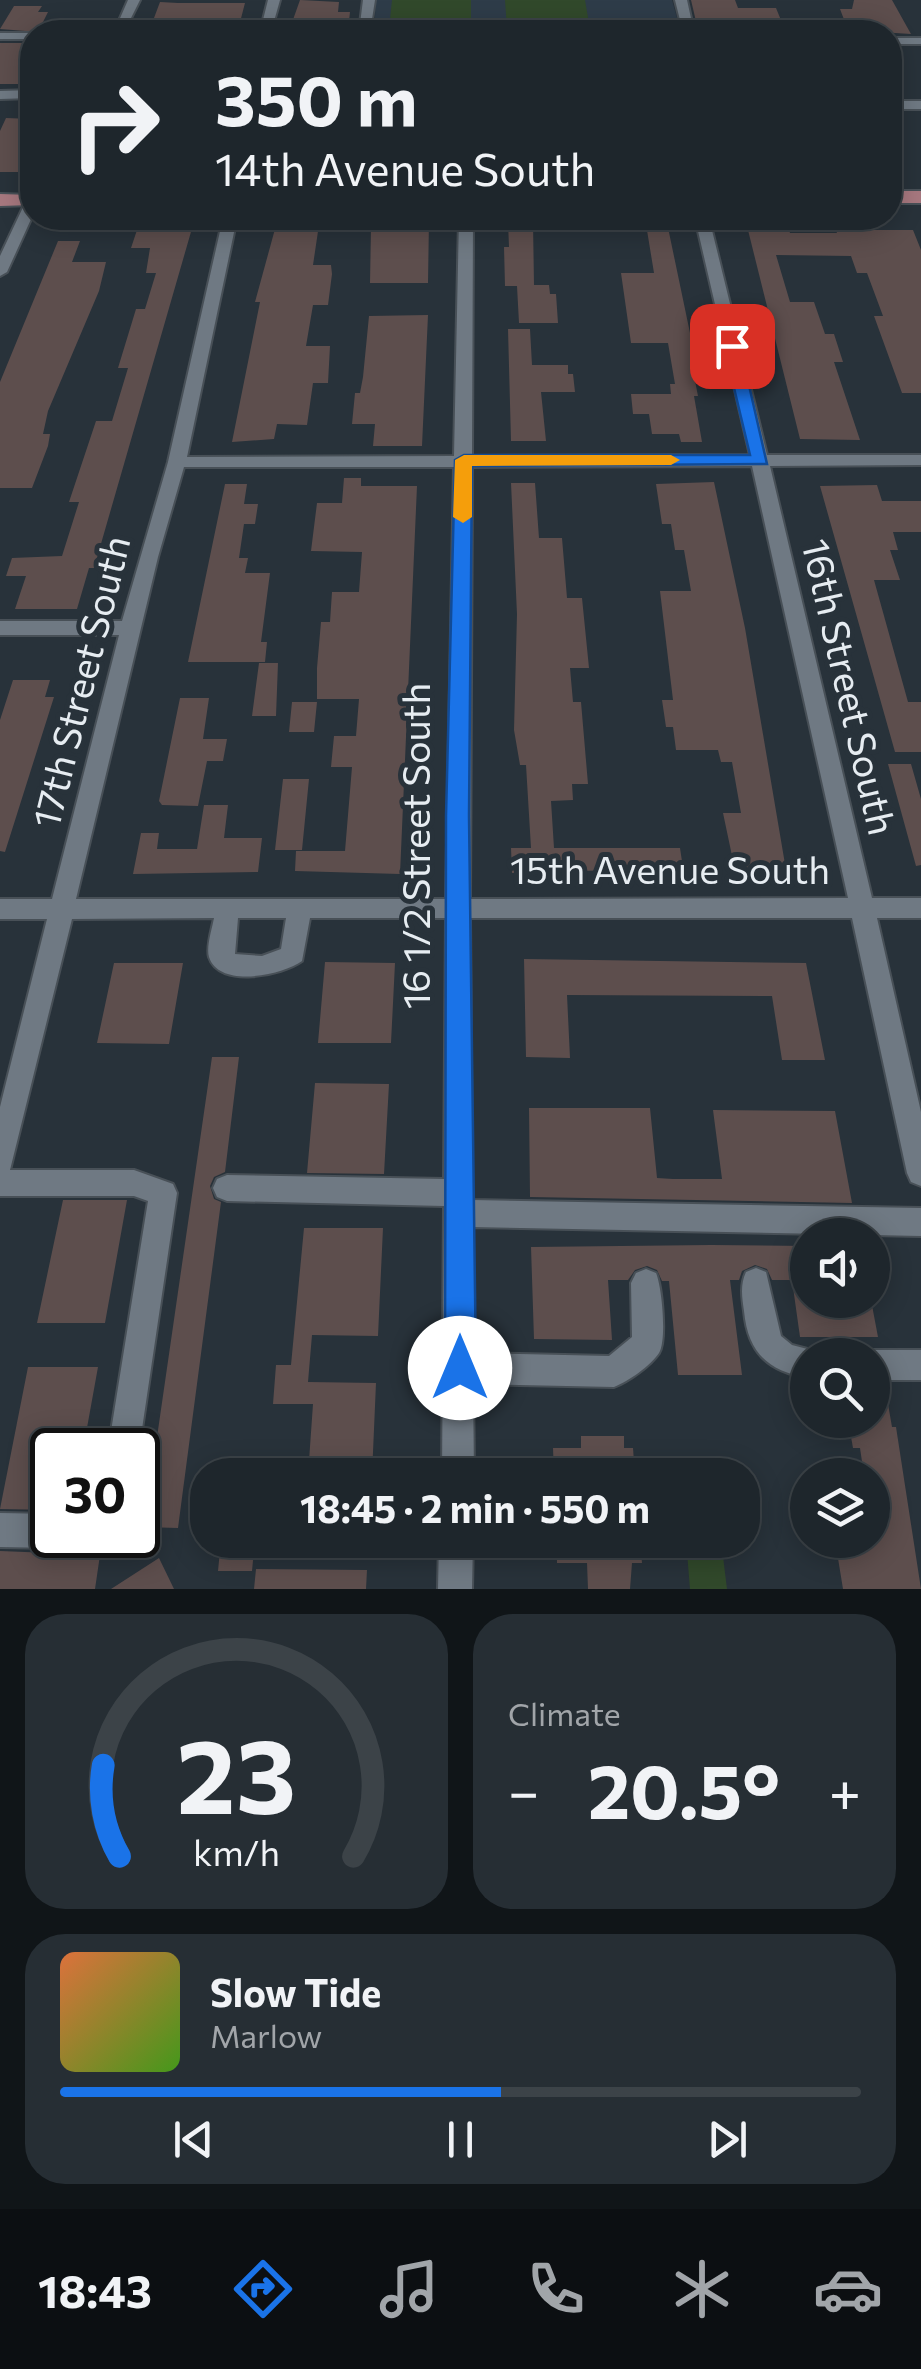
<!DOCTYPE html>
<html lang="en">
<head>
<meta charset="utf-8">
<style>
  :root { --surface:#1e262c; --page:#262e34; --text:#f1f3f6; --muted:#a1a5a9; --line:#3c4348; --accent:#1a73e8 }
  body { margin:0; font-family:Commissioner,sans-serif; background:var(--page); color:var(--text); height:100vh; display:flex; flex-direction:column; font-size:38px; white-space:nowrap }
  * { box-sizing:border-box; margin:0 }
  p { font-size:32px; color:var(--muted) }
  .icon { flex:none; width:55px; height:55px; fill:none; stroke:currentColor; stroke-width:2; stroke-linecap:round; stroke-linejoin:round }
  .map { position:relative; height:1589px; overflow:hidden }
  .panel { display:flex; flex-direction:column; gap:25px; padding:25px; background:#101518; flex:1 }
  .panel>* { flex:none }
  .hud { position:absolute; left:20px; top:20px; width:882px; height:210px; border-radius:40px; box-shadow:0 5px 25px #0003,0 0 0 2px var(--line); background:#1e262c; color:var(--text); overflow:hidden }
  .buttons { position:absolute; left:790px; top:1218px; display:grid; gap:20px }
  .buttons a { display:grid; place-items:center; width:100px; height:100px; border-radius:50%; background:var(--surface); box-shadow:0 5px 25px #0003,0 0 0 2px var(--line); font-size:50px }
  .speed { position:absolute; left:30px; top:1428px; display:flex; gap:20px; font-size:50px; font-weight:700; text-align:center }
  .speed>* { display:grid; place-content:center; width:130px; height:130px; border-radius:50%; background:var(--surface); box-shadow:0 5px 25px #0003,0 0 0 2px var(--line); line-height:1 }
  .speed .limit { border:5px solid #111; border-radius:15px; background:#fff; color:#111 }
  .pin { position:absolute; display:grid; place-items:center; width:85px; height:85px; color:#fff; margin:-42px; border-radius:20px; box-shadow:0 5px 15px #0006 }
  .me { position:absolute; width:110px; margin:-55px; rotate:0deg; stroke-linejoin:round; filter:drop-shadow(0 0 8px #0008) }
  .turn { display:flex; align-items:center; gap:35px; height:210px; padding:0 30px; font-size:45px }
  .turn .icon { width:130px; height:130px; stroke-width:2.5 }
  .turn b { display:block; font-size:70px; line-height:85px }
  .big { font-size:75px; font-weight:700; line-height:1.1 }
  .panel .widget { flex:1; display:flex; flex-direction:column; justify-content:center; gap:15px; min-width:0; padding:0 35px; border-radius:40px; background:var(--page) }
  .panel .dial { align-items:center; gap:0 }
  .dial svg { height:260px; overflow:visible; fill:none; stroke:var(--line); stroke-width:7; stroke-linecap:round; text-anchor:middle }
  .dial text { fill:var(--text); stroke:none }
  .song { display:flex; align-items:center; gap:30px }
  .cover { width:120px; height:120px; border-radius:15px; background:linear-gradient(135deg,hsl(20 70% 55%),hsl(100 70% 35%)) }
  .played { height:10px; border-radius:5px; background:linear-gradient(90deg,var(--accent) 55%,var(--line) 55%) }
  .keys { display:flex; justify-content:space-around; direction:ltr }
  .heat { display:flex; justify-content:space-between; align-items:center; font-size:55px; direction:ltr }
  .panel .tiles { flex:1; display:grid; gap:25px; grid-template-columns:1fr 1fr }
  .widget:last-child { grid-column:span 2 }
  .trip { position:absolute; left:190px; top:1458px; width:570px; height:100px; border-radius:40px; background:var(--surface); box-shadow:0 5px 25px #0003,0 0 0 2px var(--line); font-weight:700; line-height:100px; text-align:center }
  .dock { display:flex; height:160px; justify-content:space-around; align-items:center; background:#0c0f12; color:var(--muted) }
  .dock .icon { width:70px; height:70px }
  .dock .on { color:var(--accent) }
  .dock b { font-size:45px; color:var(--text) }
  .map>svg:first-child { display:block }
  .built { fill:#2e3c49 }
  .green { fill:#31492b }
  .building { fill:#5d4e4d }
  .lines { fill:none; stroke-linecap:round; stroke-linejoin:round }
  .minor-casing { stroke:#485057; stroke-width:4 }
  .major-casing { stroke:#485057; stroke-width:4 }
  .minor { fill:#6f7983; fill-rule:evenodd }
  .major { fill:#a7787f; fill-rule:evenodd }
  .route { fill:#1a73e8; stroke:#114b97; stroke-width:2.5 }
  .slow { fill:#f59e0b }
  .labels { text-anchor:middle; stroke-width:10; stroke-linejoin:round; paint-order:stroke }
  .street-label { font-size:38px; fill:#e6ecf1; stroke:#28323a }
</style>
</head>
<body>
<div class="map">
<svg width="921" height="1589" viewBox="0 0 921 1589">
  <rect width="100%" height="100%" fill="#28323a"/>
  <path class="built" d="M376,0H672L681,32H374Z"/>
  <path class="green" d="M392,0H471V29H389Z
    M505,0H585L590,29H507Z
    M686,1540H721L727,1589H690Z"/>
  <path class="building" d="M300,0L339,2L338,12H350L348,30L289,31Z
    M691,0H735L738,8H776L785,30H698Z
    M854,0H892L911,34L848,30L840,9H852Z
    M160,2L178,3H245L239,26H151Z
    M14,6H42L38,12H48L38,32L0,29Z
    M0,43H32V84H0Z
    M6,118L32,119V143L19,172H0V131Z
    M141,218H195L94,568H89L77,609H15L26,576H6L12,558L62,556L79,502H69L96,421H112L128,368H118L136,309H145L156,273H146L150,248H131Z
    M278,218H320L313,265H331L332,274L328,305H313L306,346H330L328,383H313L307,425L277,424L274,439L232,442L260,302H255Z
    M645,218H666L699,376H694L698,396H694L702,442H681L679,434H652L649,414H633L631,394H671L670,384H675L668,343H631L621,273H654Z
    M745,218H785L790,233H837L831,218H855L859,230H913L921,250V393H902L874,316H883L867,273H857L851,256L776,255L790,302H814L825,334H834L843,362H834L860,440L800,439Z
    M404,220H429L428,283H370L371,227H403Z
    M508,222H533L534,285H549L550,294H556L558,323H519L517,286H505L504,247H509Z
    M58,241H80L72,262H106L99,291L48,411L43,434H50L48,446L32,488H0V382Z
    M428,315L422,446H373L375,424H352L355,393H360L363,377L369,316Z
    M508,329H530L532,365H568V374H573L575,392H541L546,441H511Z
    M344,478H361V486H417L400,874L295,871L296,851H345L352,767H331L334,736H356L359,699H317V668L321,622H330L332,592H359L362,552L311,551L317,503H342Z
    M714,482L745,628L786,870H735L723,813H741L732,762H721L718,750H676L673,727H666L662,700H673L660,591H691L684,550H675L671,524H662L656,484Z
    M511,483H535L539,538H562L567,598H582L589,668H570L573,702H581L588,784H572L573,800L551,801L554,848H680L683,868L512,873L511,848H531L526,765H520L514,730L517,614Z
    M225,484H247L244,504H258L255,524H244L239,558H248L245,573H270L261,642H267L265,662H188Z
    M877,485L882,501H921V532H893L898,550H890L900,580H874L908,702H921V752H895L820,486Z
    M259,663H278L276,716H252Z
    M13,680H50L45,697H54L5,852L0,851V720Z
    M180,698H209L203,739H227L223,761H207L198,806L162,805L159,801Z
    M292,702H317L314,732H289Z
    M888,764H911L921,799V865L916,866Z
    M283,779H309L302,850H275Z
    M204,805H228L224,838H262L258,872L133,874L141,833H159L157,849H197Z
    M524,959L806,963L825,1060H782L772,996L567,995L570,1058L526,1057Z
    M325,962L395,963L391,1043H318Z
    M114,963H183L169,1044L97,1043Z
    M212,1057H239L225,1172L214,1177L210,1186L214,1199L221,1202L178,1528L144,1527Z
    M315,1083L389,1084L384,1174L307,1173Z
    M529,1108H650L657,1178L673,1179H722L713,1110L835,1111L852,1203L530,1197Z
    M63,1200H127L105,1323H37Z
    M304,1228H383L378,1336L312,1335L308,1382L376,1383L372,1475H308L313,1404H273L276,1365H291Z
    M711,1245L808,1246V1300H871L878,1337H800L792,1280H772L767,1269L755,1265L742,1271L739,1280H730L742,1375H678L669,1281H662L657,1270L647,1266L635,1270L628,1280H608L612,1340L534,1339L531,1247Z
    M28,1367H98L83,1450H52V1510L0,1509Z
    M872,1404H888L892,1427H896L921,1589H843L835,1540H872V1475H864L860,1448H853L848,1420H872Z
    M581,1436H624V1448H633L635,1475H554L553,1448H581Z
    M221,1540H255L252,1571H218Z
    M557,1540H640L642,1563H632L630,1589H588L587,1563H557Z
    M0,1551L100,1555L95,1589H0Z
    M159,1558L174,1589H111Z
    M256,1569L367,1570L366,1589H254Z"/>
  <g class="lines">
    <g class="minor-casing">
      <path id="minor" d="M128,0H140L124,32H114Z
        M268,0H280L271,32H260Z
        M363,0H375L370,32H359Z
        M675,0H687L694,32H683Z
        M0,33H32V39H0Z
        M890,38H921V44H890Z
        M32,90V98L0,99V91Z
        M890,101H921V109H890Z
        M32,199V217L7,272L0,276V256L25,203Z
        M223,218H237L187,457L454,456L459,218H473L472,456L750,455L695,218H709L767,455H921V465L770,466L872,898H921V918H877L921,1112V1186L911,1182L907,1173L852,918H470L472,1200L921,1208V1236L472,1227L473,1353L609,1356L632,1337L631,1283L636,1273L646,1269L656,1273C662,1287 667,1340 659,1353C650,1366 629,1381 614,1387L473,1384L474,1475H442L444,1206L227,1201L217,1197L213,1188L217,1179L227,1175L444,1179L446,918H310L302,961C283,975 219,989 209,957C206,947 212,929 214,918L72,919L10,1170H134L173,1184L177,1193L138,1456V1450H108L148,1201L134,1196H0V1107L47,919H0V899H52L119,635H0V621H122L168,462ZM752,466L848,898L470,899L472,467ZM184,467H454L446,899H76L158,557ZM238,918H286L281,949L262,956L235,954Z
        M756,1268L766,1272L781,1336L792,1345L819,1352L820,1355H808V1378C767,1371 748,1352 744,1311C742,1297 740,1285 746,1272Z
        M872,1350H921V1380H872V1355H861Z
        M0,1513L52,1514V1535H67L64,1543L52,1548L0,1547Z
        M439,1540H473L472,1589H438Z"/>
    </g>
    <g class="major-casing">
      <path id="major" d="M890,191H921V203H890Z
        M0,194L32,195V205L0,206Z"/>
    </g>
    <use href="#minor" class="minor"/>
    <use href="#major" class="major"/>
  </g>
  <path class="route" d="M732,341L740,346L767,464L472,466L469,816L476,1368L472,1379L460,1384L449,1379L445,1368L446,816L455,460L464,455H750L724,346Z"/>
  <path class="slow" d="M464,455H671L680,460L671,465L472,466V517L463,523L453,517L455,460Z"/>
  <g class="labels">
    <g class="street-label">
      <text transform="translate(82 682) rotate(-76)" y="13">17th Street South</text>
      <text transform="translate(848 687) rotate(77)" y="13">16th Street South</text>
      <text transform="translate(417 846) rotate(-90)" y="13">16 1/2 Street South</text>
      <text x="670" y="884">15th Avenue South</text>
    </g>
  </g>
</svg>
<div class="buttons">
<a><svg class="icon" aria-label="sound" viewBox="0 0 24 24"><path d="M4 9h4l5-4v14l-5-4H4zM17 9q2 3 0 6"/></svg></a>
<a><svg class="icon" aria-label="search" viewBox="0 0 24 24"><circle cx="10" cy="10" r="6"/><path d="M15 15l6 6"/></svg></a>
<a><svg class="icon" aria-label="layers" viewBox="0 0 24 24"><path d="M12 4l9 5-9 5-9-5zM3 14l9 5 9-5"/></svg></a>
</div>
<div class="speed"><div class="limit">30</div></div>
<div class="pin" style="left:732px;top:346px;background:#d93025"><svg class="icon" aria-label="arrive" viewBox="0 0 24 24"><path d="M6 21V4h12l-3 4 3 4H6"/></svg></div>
<svg class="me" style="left:460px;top:1368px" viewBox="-20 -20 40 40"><circle r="19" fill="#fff"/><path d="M0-13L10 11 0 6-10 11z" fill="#1a73e8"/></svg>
<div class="trip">18:45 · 2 min · 550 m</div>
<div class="hud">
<div class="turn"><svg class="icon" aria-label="right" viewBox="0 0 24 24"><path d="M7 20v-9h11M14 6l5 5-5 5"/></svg><div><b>350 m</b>14th Avenue South</div></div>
</div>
</div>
<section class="panel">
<div class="tiles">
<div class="widget dial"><svg viewBox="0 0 100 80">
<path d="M14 69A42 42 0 1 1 86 69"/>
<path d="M14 69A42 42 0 0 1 9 41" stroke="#1a73e8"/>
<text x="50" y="56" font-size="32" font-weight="700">23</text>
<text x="50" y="72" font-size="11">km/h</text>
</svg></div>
<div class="widget"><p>Climate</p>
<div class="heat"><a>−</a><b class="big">20.5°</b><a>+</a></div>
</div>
<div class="widget">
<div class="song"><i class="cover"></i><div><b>Slow Tide</b><p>Marlow</p></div></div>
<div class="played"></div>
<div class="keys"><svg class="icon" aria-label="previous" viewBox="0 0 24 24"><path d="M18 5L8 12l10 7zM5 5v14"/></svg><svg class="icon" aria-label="pause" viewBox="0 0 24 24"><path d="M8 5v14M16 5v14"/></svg><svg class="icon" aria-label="next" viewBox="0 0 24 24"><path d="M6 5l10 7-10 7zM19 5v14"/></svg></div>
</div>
</div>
</section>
<nav class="dock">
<b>18:43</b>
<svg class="icon on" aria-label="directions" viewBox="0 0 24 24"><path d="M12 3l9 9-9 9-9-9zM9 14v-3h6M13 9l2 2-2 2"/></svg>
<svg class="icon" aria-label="music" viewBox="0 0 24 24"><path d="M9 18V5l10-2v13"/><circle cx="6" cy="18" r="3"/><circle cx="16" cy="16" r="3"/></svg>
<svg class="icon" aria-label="phone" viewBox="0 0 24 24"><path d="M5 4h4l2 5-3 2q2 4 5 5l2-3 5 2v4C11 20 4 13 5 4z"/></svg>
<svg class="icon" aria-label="climate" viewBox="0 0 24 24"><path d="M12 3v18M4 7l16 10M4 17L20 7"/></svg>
<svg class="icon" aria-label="car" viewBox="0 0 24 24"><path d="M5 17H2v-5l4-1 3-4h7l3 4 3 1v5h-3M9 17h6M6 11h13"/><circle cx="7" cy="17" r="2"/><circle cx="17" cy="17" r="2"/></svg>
</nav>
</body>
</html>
